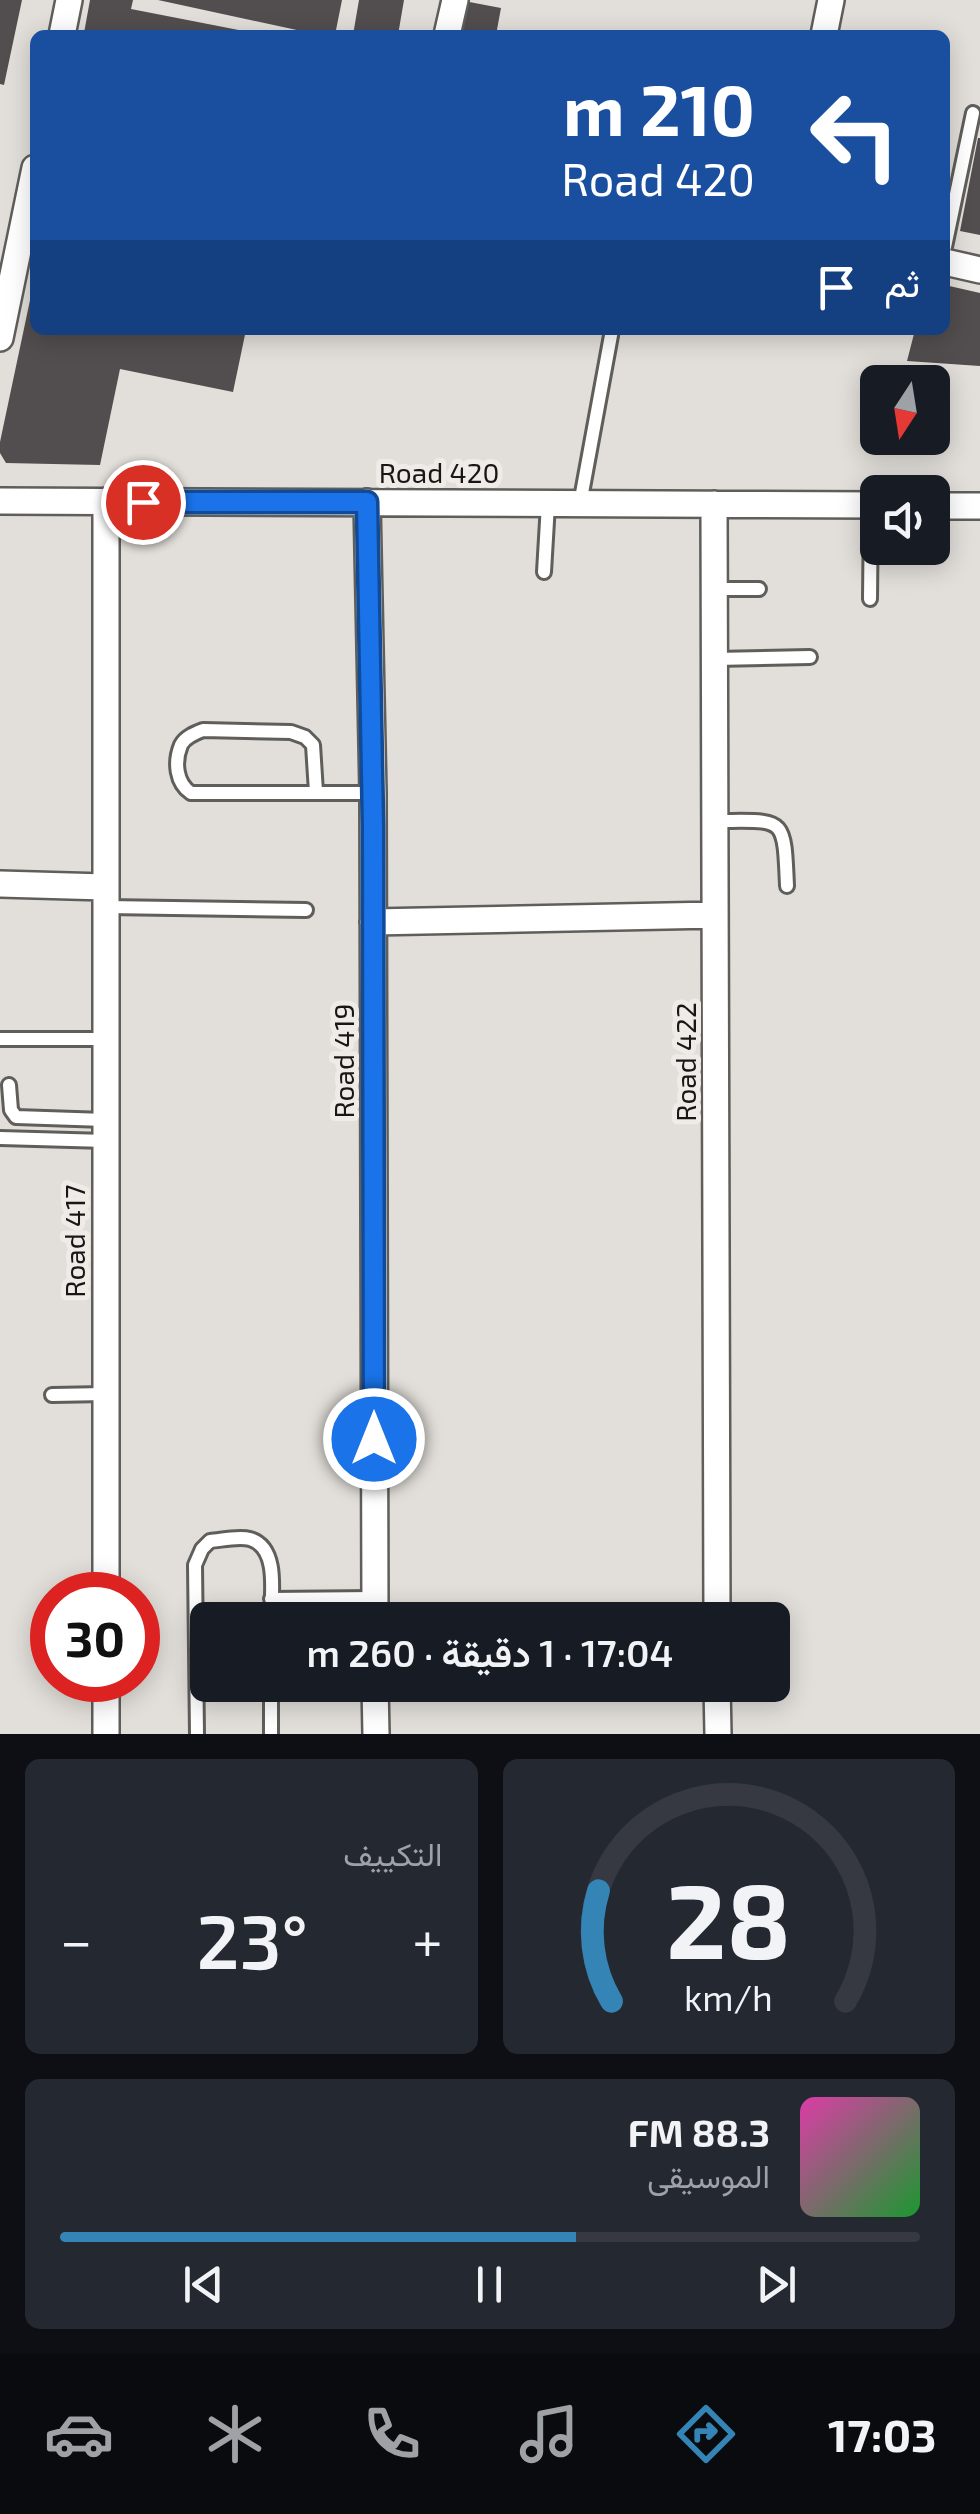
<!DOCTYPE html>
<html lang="ar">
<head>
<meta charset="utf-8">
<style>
  :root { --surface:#171b24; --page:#242831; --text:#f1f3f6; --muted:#9ea1a6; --line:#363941; --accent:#3584b6 }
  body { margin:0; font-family:"Exo 2",Vazirmatn,sans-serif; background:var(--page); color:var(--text); direction:rtl; height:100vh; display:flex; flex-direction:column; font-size:38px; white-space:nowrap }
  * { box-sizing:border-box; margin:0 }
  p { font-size:32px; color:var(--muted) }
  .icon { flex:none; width:55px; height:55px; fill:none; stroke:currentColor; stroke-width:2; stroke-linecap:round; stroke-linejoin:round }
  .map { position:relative; height:1734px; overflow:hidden; direction:ltr }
  .panel { display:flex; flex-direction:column; gap:25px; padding:25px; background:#0d0f14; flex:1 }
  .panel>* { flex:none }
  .guide { position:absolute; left:30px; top:30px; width:920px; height:305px; border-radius:15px; box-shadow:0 5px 25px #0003; direction:rtl; background:#1a4fa0; color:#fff; overflow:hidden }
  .needle { width:65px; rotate:192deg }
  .buttons { position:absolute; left:860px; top:365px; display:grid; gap:20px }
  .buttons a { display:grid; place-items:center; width:90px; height:90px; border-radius:15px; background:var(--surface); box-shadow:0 5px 25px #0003; font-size:50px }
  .speed { position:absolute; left:30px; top:1572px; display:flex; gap:20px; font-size:50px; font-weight:700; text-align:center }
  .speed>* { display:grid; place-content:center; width:130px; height:130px; border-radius:50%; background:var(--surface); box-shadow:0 5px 25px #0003; line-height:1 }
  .speed .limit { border:15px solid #d22; background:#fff; color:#111 }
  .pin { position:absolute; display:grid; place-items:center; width:85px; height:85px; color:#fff; margin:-42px; border:5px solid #fff; border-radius:50%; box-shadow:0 2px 10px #0007 }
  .me { position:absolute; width:110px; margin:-55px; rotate:0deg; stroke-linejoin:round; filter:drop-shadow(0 0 8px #0008) }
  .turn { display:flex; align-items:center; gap:35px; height:210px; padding:0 30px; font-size:45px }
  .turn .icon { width:130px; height:130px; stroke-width:2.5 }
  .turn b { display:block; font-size:70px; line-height:85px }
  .then { display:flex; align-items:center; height:95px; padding:0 30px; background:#0003; gap:20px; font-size:38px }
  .big { font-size:75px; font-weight:600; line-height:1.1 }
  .panel .widget { flex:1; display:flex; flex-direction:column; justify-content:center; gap:15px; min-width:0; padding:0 35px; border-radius:15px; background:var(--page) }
  .panel .dial { align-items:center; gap:0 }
  .dial svg { height:260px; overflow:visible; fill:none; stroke:var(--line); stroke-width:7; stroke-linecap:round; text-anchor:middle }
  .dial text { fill:var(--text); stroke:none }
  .song { display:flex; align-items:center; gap:30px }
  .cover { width:120px; height:120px; border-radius:15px; background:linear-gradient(135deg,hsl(320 70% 55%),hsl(130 70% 35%)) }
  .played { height:10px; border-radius:5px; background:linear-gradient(90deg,var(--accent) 60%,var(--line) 60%) }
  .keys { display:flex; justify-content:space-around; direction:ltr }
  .heat { display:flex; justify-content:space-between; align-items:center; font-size:55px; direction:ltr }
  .panel .tiles { flex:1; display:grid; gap:25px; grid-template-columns:1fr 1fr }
  .widget:last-child { grid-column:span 2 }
  .trip { position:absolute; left:190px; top:1602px; width:600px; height:100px; border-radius:15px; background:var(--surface); box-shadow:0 5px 25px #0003; font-weight:600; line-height:100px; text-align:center; direction:rtl }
  .menu { display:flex; height:160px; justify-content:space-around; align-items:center; background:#090b0e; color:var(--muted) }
  .menu .icon { width:70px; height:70px }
  .menu .selected { color:var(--accent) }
  .menu b { font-size:45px; color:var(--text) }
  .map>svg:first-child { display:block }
  .building { fill:#524d4e }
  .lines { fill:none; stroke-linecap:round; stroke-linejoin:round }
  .service-casing { stroke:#605e5a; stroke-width:18 }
  .minor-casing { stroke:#605e5a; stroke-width:30 }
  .service { stroke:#fff; stroke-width:12 }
  .minor { stroke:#fff; stroke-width:25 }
  .route-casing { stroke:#114b97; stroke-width:25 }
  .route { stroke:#1a73e8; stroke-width:18 }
  .labels { text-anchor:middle; stroke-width:10; stroke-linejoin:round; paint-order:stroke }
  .street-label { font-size:28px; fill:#181716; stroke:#efece8 }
</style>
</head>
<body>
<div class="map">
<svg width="980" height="1734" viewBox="0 0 980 1734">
  <rect width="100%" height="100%" fill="#e2dfda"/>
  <path class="building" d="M0,0H22L4,85L0,84Z
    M90,0H133L131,9L254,33V35H86L84,33Z
    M158,0H342L335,35H320Z
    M359,0H404L398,35H353Z
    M464,1L501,8L496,35H458Z
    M978,138H980V235L960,231Z
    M945,285L980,293V366L907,361L915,330H945Z
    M33,286L35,330H246L233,392L120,369L100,465L6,463L0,453V442Z"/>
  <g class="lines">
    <g class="service-casing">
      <path id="service" d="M945,247L973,113
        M580,504L612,330
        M544,572L548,504
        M715,589H759
        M870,599L871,505
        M715,659L810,657
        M316,792L313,745L305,737L291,732L203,730C195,733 185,737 181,745C174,762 176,783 191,793H373
        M715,821C785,821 784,814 787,886
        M106,907L306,910
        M0,1039H106
        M9,1085L11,1110L16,1117L105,1120
        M0,1138L106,1141
        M52,1395L105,1394
        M271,1599L375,1598
        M271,1685V1734
        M197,1734L195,1565L202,1549L210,1541C222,1540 238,1536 250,1539C280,1548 271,1596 271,1620"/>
    </g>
    <g class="minor-casing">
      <path id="minor" d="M62,35L69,0
        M447,35L455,0
        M824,35L831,0
        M945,262L980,270
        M0,338L35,168
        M0,501L878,505
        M367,502L373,793L375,1620
        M714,504L717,1620
        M932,506H980
        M0,884L105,887
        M373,922L715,915
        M106,1595V501
        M106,1680V1734
        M375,1685L376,1734
        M717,1685L718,1734"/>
    </g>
    <use href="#service" class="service"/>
    <use href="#minor" class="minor"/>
  </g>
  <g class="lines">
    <g class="route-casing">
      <path id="route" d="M143,502H367L373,825L374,1439"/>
    </g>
    <use href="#route" class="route"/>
  </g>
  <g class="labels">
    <g class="street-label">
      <text x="439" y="483">Road 420</text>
      <text transform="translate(344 1061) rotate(-90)" y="10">Road 419</text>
      <text transform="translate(686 1062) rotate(-90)" y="10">Road 422</text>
      <text transform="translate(75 1241) rotate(-90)" y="10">Road 417</text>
    </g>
  </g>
</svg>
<div class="buttons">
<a><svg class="needle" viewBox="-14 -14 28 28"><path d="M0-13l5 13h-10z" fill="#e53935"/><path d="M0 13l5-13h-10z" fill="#9ea1a6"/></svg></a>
<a><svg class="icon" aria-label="sound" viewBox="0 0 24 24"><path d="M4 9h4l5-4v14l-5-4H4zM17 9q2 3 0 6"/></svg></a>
</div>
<div class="speed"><div class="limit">30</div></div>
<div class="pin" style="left:143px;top:502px;background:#d93025"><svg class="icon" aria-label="arrive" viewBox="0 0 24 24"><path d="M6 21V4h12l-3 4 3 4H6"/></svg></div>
<svg class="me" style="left:374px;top:1439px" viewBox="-20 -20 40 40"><circle r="17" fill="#1a73e8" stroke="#fff" stroke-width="3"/><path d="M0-11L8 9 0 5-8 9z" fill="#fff"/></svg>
<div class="trip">17:04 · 1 دقيقة · 260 m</div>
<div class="guide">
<div class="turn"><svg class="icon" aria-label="left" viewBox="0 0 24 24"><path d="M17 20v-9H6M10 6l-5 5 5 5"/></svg><div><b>210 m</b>Road 420</div></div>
<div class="then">ثم<svg class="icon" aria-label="arrive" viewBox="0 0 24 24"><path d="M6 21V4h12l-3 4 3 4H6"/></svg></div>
</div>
</div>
<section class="panel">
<div class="tiles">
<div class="widget dial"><svg viewBox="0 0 100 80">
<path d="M14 69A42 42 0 1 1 86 69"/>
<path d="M14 69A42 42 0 0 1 10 35" stroke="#3584b6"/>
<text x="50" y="56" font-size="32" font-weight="700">28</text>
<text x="50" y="72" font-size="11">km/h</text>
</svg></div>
<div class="widget"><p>التكييف</p>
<div class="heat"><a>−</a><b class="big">23°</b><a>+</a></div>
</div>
<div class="widget">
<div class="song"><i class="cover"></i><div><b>88.3 FM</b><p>الموسيقى</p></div></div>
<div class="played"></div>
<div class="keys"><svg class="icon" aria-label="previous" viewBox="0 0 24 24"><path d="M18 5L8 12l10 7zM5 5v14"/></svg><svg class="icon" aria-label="pause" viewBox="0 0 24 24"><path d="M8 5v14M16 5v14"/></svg><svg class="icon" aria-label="next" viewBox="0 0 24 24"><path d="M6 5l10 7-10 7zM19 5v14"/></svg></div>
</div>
</div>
</section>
<nav class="menu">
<b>17:03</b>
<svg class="icon selected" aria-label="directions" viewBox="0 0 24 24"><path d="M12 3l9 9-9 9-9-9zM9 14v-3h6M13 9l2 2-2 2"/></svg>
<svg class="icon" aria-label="music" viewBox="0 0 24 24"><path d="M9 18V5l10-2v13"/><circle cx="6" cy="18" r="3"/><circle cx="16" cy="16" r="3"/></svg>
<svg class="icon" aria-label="phone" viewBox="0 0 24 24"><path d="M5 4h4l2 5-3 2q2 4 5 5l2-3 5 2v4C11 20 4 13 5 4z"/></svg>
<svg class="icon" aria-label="climate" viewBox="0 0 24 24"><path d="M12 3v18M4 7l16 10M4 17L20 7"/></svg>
<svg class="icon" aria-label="car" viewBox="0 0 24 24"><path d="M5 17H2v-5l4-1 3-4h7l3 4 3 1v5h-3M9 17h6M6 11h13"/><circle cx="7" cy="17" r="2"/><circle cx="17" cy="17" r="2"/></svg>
</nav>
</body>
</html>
